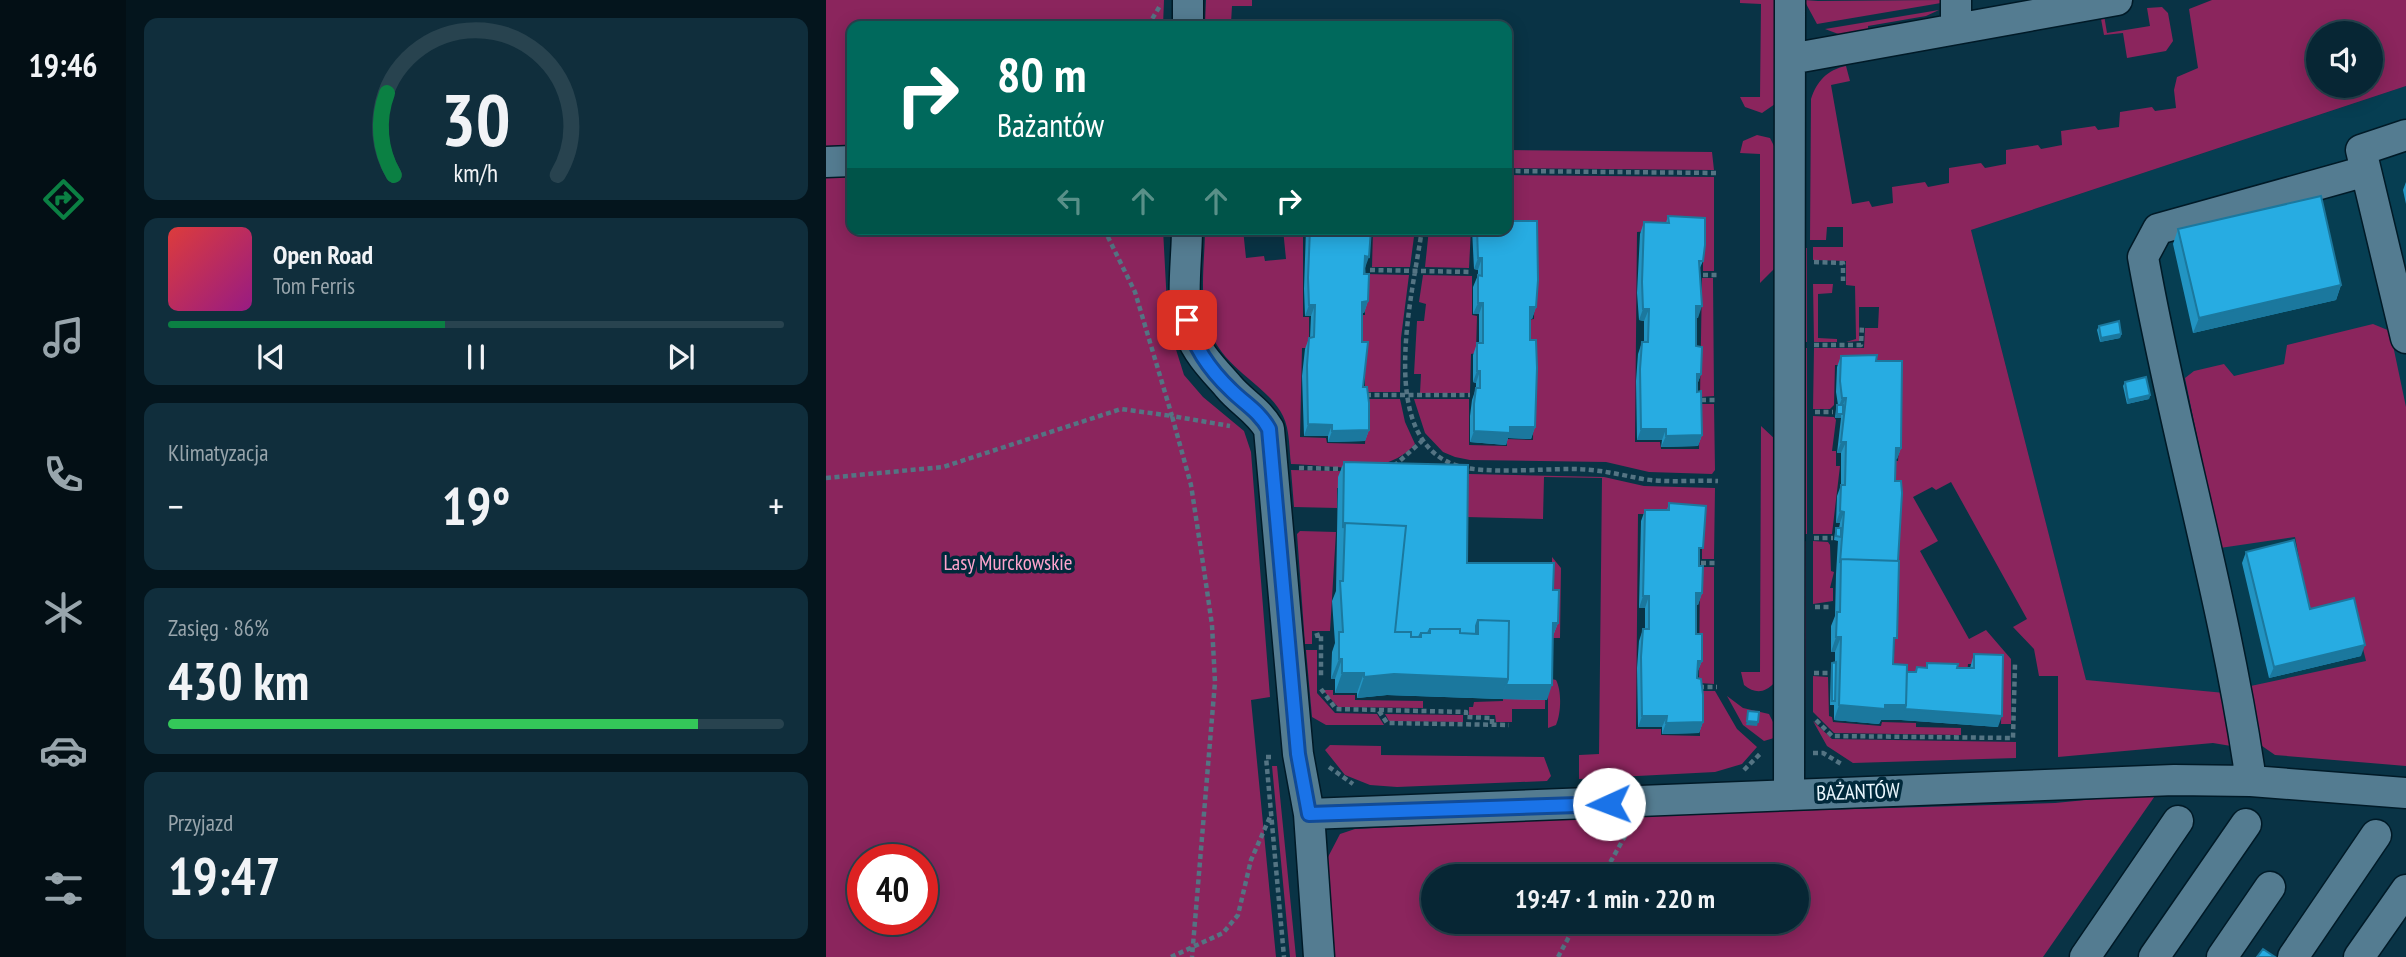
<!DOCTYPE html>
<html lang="pl">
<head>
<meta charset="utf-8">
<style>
  :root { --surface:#072634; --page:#102e3c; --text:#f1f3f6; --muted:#98a5ac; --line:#28434f; --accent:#0b8043 }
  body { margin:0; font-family:"PT Sans Narrow",sans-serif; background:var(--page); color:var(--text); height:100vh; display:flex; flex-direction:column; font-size:26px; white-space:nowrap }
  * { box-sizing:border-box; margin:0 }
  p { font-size:23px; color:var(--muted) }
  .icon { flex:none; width:38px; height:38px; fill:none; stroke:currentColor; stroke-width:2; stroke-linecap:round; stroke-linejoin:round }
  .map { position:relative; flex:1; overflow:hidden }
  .drawer { display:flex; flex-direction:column; gap:18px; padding:18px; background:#04151d; width:700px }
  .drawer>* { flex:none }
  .guide { position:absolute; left:21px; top:21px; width:665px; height:214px; border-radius:14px; box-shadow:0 4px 18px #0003,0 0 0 2px var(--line); background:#00695c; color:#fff; overflow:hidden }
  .tools { position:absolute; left:1480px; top:21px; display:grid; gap:14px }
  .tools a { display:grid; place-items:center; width:77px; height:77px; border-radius:50%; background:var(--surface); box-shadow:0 4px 18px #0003,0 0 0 2px var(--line); font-size:35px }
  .speed { position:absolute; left:21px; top:844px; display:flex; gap:14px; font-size:35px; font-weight:700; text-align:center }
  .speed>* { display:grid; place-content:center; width:91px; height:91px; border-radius:50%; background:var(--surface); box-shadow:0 4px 18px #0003,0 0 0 2px var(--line); line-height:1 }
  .speed .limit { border:10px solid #d22; background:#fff; color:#111 }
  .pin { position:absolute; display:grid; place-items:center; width:60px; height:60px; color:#fff; margin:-30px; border-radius:14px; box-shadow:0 4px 10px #0006 }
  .me { position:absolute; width:77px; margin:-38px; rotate:268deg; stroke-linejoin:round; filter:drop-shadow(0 0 5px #0008) }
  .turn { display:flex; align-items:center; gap:24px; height:147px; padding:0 35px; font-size:32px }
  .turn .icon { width:91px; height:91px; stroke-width:2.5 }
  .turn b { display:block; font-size:49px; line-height:60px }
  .lanes { display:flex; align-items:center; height:66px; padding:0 35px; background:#0003; justify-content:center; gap:35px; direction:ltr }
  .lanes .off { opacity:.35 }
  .big { font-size:52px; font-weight:800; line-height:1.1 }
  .drawer .widget { flex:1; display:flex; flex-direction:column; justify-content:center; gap:10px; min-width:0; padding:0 24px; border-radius:14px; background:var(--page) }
  .drawer .dial { align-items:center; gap:0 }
  .dial svg { height:182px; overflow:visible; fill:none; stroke:var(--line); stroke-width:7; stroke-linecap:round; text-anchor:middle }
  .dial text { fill:var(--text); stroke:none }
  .song { display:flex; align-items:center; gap:21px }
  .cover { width:84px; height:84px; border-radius:10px; background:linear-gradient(135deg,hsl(0 70% 55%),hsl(310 70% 35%)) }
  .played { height:7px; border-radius:4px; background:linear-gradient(90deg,var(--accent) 45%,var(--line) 45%) }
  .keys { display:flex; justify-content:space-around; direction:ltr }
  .heat { display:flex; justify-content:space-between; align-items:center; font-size:38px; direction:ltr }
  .charge { height:10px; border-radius:5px; background:linear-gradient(90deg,#34c759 86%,var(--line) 0) }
  .trip { position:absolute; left:595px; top:864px; width:388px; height:70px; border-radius:35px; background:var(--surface); box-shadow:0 4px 18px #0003,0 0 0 2px var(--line); font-weight:800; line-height:70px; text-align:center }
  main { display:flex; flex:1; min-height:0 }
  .dock { display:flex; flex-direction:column; width:126px; justify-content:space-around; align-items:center; background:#030f15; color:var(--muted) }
  .dock .icon { width:49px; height:49px }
  .dock .on { color:var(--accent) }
  .dock b { font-size:32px; color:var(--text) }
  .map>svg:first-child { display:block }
  .built { fill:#063e52 }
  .green { fill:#8b255d; fill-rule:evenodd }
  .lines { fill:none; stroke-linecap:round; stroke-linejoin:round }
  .minor-casing { stroke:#001a27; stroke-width:33 }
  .path { stroke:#547483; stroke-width:4.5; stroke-dasharray:5 3.5; stroke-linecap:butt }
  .minor { stroke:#547c91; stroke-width:30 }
  .wall { fill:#2294c2 }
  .shaded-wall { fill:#1b789e }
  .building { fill:#27ace2; stroke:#1b789e; stroke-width:2 }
  .route-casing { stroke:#114b97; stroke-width:18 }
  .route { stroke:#1a73e8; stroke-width:12 }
  .labels { text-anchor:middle; stroke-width:7; stroke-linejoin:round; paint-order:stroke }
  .park-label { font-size:21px; fill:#fea4cd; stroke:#00293b }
  .street-label { font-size:21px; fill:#e9f6fd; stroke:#00293b }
</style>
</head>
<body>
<main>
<nav class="dock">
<b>19:46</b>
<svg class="icon on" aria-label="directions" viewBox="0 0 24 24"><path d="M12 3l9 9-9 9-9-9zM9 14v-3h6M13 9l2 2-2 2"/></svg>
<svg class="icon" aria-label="music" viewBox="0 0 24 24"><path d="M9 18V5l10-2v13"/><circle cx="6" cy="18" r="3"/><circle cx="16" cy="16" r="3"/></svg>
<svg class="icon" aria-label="phone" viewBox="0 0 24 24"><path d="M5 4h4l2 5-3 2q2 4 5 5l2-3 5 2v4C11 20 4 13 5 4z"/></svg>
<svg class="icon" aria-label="climate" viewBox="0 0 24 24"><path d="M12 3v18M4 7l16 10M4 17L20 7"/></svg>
<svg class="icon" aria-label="car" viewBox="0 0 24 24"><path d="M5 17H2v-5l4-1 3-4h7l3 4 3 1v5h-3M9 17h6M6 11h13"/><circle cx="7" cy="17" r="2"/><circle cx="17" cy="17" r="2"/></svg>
<svg class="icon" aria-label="filters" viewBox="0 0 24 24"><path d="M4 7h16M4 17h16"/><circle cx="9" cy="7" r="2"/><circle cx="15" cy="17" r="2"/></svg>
</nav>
<section class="drawer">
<div class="widget dial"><svg viewBox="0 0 100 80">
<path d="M14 69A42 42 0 1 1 86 69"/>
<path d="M14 69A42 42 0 0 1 11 33" stroke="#0b8043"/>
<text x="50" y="56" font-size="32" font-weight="700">30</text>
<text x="50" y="72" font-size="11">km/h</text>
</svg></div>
<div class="widget">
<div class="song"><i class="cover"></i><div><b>Open Road</b><p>Tom Ferris</p></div></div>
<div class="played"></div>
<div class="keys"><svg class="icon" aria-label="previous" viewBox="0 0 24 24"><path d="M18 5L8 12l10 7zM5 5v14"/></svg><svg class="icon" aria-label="pause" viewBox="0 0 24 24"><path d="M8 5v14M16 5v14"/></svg><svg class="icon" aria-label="next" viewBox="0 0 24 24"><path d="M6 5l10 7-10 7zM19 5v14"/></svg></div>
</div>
<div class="widget"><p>Klimatyzacja</p>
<div class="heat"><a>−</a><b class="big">19°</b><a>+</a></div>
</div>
<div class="widget"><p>Zasięg · 86%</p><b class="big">430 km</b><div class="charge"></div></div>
<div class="widget"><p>Przyjazd</p><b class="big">19:47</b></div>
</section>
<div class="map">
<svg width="1580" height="957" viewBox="0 0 1580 957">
  <rect width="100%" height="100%" fill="#093345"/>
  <path class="built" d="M1580,86V710L1260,681L1145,230Z"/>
  <path class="green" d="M0,0H338L337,26H26V229H337L342,324L358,375L377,397L418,431L425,452L444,697L425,700L450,957H0ZM37,859H96V919H37Z
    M380,0H426V6H406L405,23H379Z
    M914,0H951L949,104L936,113L919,107L914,97H934L935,4L914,3Z
    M978,0L992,1L1115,0V3L991,24Z
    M1386,0H1580V86L1145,230L1260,680L1399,693L1411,747L1387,743L1232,757V676H1213L1208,649L1187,627L1201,619L1125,482L1110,490L1106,487L1087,497L1112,541L1094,551L1143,639L1160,630L1185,659V724H1175L1176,677L1155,664H1142L1141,677H1064L1065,655H1068L1074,504L1068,491V461H1072L1076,404L1022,365H1009L1008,405L1004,409H987L988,348H1038L1039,328H1052L1053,307H1033V341L1020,342L1030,339L1029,286L1020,285V261L987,260V247H1017V227H1001L1000,240H984L985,99C991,81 1001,70 1020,66L1024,81L1005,85L1026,204L1043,201L1046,207L1067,203L1066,187L1099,182L1102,187L1123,183V168L1155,163L1159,168L1180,164V150L1212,145L1215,149L1236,145L1235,131L1269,126L1272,130L1293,127L1294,112L1326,107L1329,111L1350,108L1348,90L1351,77L1372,68L1363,9ZM1493,33H1545V86H1493Z
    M1336,7L1342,13L1347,41L1340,51L1301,58L1297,33L1278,35L1275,19L1278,15L1281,33L1324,26L1321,8Z
    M1113,10L1100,16L1042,26V32L1015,35L999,29Z
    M931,135L944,138L951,152L950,267L934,283V154L914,153L917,141Z
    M681,150L886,152L888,170L681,168Z
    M681,175L888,177V271H877V227L811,232L809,442H834L835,449H873L874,404H888L889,470L886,474L823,472L780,462L644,460L629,457L617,452L599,433L588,399H643V445L681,446V439L707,440L708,351H701V320L708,319L710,231L681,225Z
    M379,229H417L420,258L438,256L439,261L460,259L457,229H477V317H483V348H476L474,437L500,438L501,443L539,444L541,399H574L579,422L589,444C558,479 507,465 465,464C463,449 464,430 457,416C443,386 399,371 384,331C372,302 379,260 379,229Z
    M547,229H589L584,267H546Z
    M603,229H645L643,268L599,267Z
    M978,248H981V342H978Z
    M539,274L583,275L575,338L574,392H539V352H534L533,315H539Z
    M597,275L646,276V315L651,316L650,353L645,354L644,393H594L595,374H588L591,321H598L600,304L593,302Z
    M876,278H887L888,396L874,397Z
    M987,284H1007L1006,293L992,294V338L1011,339V342H988Z
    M1547,324L1564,331L1580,407V766L1449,755L1426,739L1420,687L1540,661L1526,604L1483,609L1469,537L1394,548L1359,378L1368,371L1398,364L1408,376L1458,364L1461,345Z
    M978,348H981V534H978Z
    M987,416L1008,417L1010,420L1006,451H1010V466H1014L1006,534H987Z
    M935,426L951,441L948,683C939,693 929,694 918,685L915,672H934Z
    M465,470L778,477L818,486L889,488L888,559H876V514H812L810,729H835V735L874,736L873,691H889L911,729L931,747L916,764L889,772L753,779V755L773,754L776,478L718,477L717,519L640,517L639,574L726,576V557L735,568L734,638H727L728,625L720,637L719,709H686V722H670L669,715H643V707H647L648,702L677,701L678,639L514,488H511V508L468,507Z
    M474,531L510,532L504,631H486V644H479L471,534Z
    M980,541V722L978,542Z
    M987,541L1002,542L1004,545L1005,571L1008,572L1004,588H1007V601L987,604Z
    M874,567H888V684L873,683Z
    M480,650H491V693L509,713L551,714L558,725H500L486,717Z
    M987,676L1002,677L1003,716L1006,717L1007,722L1055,726L1056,722L1090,723V727L1135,728V735L1008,733L987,712Z
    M722,678L730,680C736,691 735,714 730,725L722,728Z
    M497,690H507V695H529V700L597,701V708L512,707Z
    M901,696L917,708L943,714L949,726L948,738L938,741L917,725Z
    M559,714L637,715V722L563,721Z
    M987,721L1006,739L1190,742V758L1027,763L1001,746Z
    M504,745L555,746V755L718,757L725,776L721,781L571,787L544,785L519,775L499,750Z
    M446,766H451L470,957H464Z
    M1331,793L1217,957H506L500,877L502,857L514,834L529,829L794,816L1229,803ZM607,877H971V922H607Z"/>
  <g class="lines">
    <g class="minor-casing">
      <path id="minor" d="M362,26V0
        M1130,29V0
        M964,59L1291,0
        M1580,135L1535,150L1580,338
        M0,162L26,161
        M361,229C361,261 354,302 364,333C371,353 388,370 402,386C415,402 432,410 443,429L472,754L483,814
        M1425,781C1400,604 1348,432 1317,257L1332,229L1540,171
        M963,795L964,0
        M493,957L483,814L1348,780L1425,781L1580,793
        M1259,957L1352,821
        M1328,957L1420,824
        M1396,957L1444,887
        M1467,957L1550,835
        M1533,957L1580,890"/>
    </g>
    <path class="path" d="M322,26L335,4
      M681,171L891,173
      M278,229L309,292L346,416L404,426
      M596,229C587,294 548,440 632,466C659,474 714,469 744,469C773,469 790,474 817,479C841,483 868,480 892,481
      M988,262L1017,263V281
      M544,270L644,272
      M877,275H891
      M988,345H1035L1036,325
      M540,395H644
      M875,400H892
      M989,412H1007
      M568,466L596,441
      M473,468L521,469
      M0,478L117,467L295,409L346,416L365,485L378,570L386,625L389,682L366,957
      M988,538H1007
      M875,563H892
      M989,607H1005
      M489,636L495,634V677
      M988,673H1002
      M873,687H891
      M495,689L510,709L640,712V717L666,718V724
      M553,711L561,723L683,725
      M990,720L1006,736L1187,738L1189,664
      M987,753H997L1017,765
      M445,757H440L458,957
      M503,767L527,784
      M918,770L936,752
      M776,877L803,829
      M345,957L397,933L412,915L425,860L444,817
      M732,957L751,922"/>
    <use href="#minor" class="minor"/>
  </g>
  <path class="wall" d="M1580,182V204L1577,190Z
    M842,216L877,261L873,270L872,318H870V346L875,374L871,385V392L876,435L872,446L835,447L836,440H811L810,381L812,354L816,342H818V321L813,320L811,293L814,234L818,222L840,223Z
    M687,221L710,307L706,319H704V340L709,427L705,439L682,438L680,445L644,442V416L646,400L650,388V383L647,382V355L651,343H653V314H647V287L652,275V270L648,269L646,229H681Z
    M480,229H545L539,268L542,301L538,313H536L537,387L543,430L539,441L502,442V436H478L476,376L479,349L483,338H484L485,316H479L478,289Z
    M1352,229L1515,285L1510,300L1367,333L1347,244Z
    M1273,326L1295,334L1294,338L1274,342L1271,330Z
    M1015,356L1050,361L1075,448L1071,459H1069L1067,664L1081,672H1089L1091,667L1100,668L1101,663L1131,668H1144L1148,654L1172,727L1075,720H1055L1053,724L1008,720V705H1004L1005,666L1006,663L1009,662V652H1005V626L1009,616L1010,574L1012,541L1008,540L1009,532L1010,528H1013L1014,523H1010L1011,496L1015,485V453H1011L1015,418H1009L1010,409L1012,405L1010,392L1011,367Z
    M1299,382L1324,395L1323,399L1301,404L1297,386Z
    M518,462L641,563L727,590L732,623L727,636L721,700L675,699L561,695L531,698V693H509V679H505L506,652L509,643L506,601L510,591L512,477Z
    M843,503L873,559L876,593L872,605H870V634L876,661L871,673V678L877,722L873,733L836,734V727H812L811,668L813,641L817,629H819V608H813L815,521L819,510H841Z
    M1420,552L1484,609L1535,656L1443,678L1416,563Z"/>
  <path class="shaded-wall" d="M539,256L543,257L539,268Z
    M652,258H656L652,270L648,269Z
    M1515,285L1510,300L1367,333L1373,318Z
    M542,301L538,313H532L536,302Z
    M652,303H657L653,314H647Z
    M483,305H489L485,316H479Z
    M870,306H876L872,318H866Z
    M704,307H710L706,319H700Z
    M817,309H823L818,321L813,320Z
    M1295,334L1294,338L1274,342L1275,338Z
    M651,371H654L650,383L647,382Z
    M871,374H875L871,385Z
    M1324,395L1323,399L1301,404L1302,400Z
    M1016,398H1020L1015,409H1012Z
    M1011,414H1015V418H1009Z
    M482,424L506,425L502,436H478Z
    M684,427H709L705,439L682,438L680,445L644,442L648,431Z
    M815,429H840L836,440H811Z
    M543,430L539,441L502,442L506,431Z
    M876,435L872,446L835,447L840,436Z
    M1015,442H1020L1015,453H1011Z
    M1070,448H1075L1071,459H1065Z
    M1014,511L1018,512L1014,523H1010Z
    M870,593H876L872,605H866Z
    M817,596H823L819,608H813Z
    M727,623H732L726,638Z
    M1010,637H1015L1009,652H1005Z
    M1539,645L1535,656L1443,678L1448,667Z
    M513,659H516L509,679H505Z
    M872,661H876L871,673Z
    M516,673H538L531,693H509Z
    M568,674L682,679L675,699L561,695L531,698L538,677Z
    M680,685H726L721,700L675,699Z
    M1013,705H1080L1176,716L1172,727L1075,720H1055L1053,724L1008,720Z
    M816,716H841L836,727H812Z
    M921,721L932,722L931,726L920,725Z
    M877,722L873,733L836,734L840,723Z"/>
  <path class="building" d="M1495,196L1515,285L1373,318L1352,229Z
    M681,214H687V221H711L712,280L710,307H704V340H710L711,368L709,427H684V433L648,431V404L650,388H654V371H651V343H657V303H652V275L656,276V258H652L651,229H681Z
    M842,216L879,218V245L877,261H873L876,306H870V346L876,347L875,374H871V392L875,391L876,435L840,436V429H815L814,369L816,342H822L823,309H817L816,282L818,222L843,223Z
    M484,229H545L543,257L539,256L538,274H543L542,301L536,302V342H542L537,387H541L543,403V430L506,431V425L482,424L481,365L483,338L488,337L489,305H483L482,278Z
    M1293,321L1295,334L1275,338L1273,326Z
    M1051,355L1050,361H1076L1075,448H1070L1069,481H1075L1076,493L1072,561L1015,559L1014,563L1018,512L1014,511L1015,485H1019L1020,442H1015L1020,398H1016L1014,381L1015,356Z
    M1320,377L1324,395L1302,400L1299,382Z
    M1011,405H1017V414H1011Z
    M518,462L642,465L641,563H728L727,590H733L732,623H727L726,685H680L682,679L683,621L652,620L650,626V634L634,633V629H604L602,633H595L593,637H585V632H569L580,526L519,523L517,528Z
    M843,503L880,506L877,548H873V566H877L876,593H870V634H876V661H872L871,678L875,679L877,695V722L840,723L841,716H816L815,657L817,629H823V596H817L819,510H843Z
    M519,523L580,526L569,632H585V637H595V633H604V629H634V633L652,634V620L683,621L682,679L568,674L538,677V673H516V659H513V632H517L514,581H517Z
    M1010,528H1015V537L1010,536Z
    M1468,540L1484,609L1528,598L1539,645L1448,667L1420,552Z
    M1015,559L1073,561L1071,638H1068L1067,664L1081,665L1080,705H1059V709L1013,705L1015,637H1010L1011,612H1014Z
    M1148,654L1177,655L1176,716L1079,709L1080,705L1081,672H1090L1091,667L1101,668V663L1132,664L1131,668H1148Z
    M1010,662L1009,701H1006V663Z
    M922,711L933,712L932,722L921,721Z
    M1437,949L1449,957H1431Z"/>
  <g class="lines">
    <g class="route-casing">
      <path id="route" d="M361,320C368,347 385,371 405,390C419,404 433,411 443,429L472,754L483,814L783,804"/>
    </g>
    <use href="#route" class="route"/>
  </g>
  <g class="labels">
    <g class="park-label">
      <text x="182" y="570">Lasy Murckowskie</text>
    </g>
    <g class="street-label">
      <text transform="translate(1032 792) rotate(-2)" y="7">BAŻANTÓW</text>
    </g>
  </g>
</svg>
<div class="tools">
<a><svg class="icon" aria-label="sound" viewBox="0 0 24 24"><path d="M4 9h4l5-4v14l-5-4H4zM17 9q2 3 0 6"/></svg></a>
</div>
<div class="speed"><div class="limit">40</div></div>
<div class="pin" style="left:361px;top:320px;background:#d93025"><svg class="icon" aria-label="arrive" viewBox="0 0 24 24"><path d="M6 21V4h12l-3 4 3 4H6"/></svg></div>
<svg class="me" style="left:783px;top:804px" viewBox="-20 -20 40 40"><circle r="19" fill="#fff"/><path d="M0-13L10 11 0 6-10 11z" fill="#1a73e8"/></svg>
<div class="trip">19:47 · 1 min · 220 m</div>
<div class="guide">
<div class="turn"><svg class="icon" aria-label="right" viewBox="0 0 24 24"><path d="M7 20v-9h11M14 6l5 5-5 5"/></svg><div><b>80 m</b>Bażantów</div></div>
<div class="lanes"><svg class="icon off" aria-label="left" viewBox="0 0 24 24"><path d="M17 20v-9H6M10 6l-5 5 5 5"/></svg><svg class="icon off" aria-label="ahead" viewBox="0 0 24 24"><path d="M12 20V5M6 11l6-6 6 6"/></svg><svg class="icon off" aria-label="ahead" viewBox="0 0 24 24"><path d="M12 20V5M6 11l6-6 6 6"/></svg><svg class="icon" aria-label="right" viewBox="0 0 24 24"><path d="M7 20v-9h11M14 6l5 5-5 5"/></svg></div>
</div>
</div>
</main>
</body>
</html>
